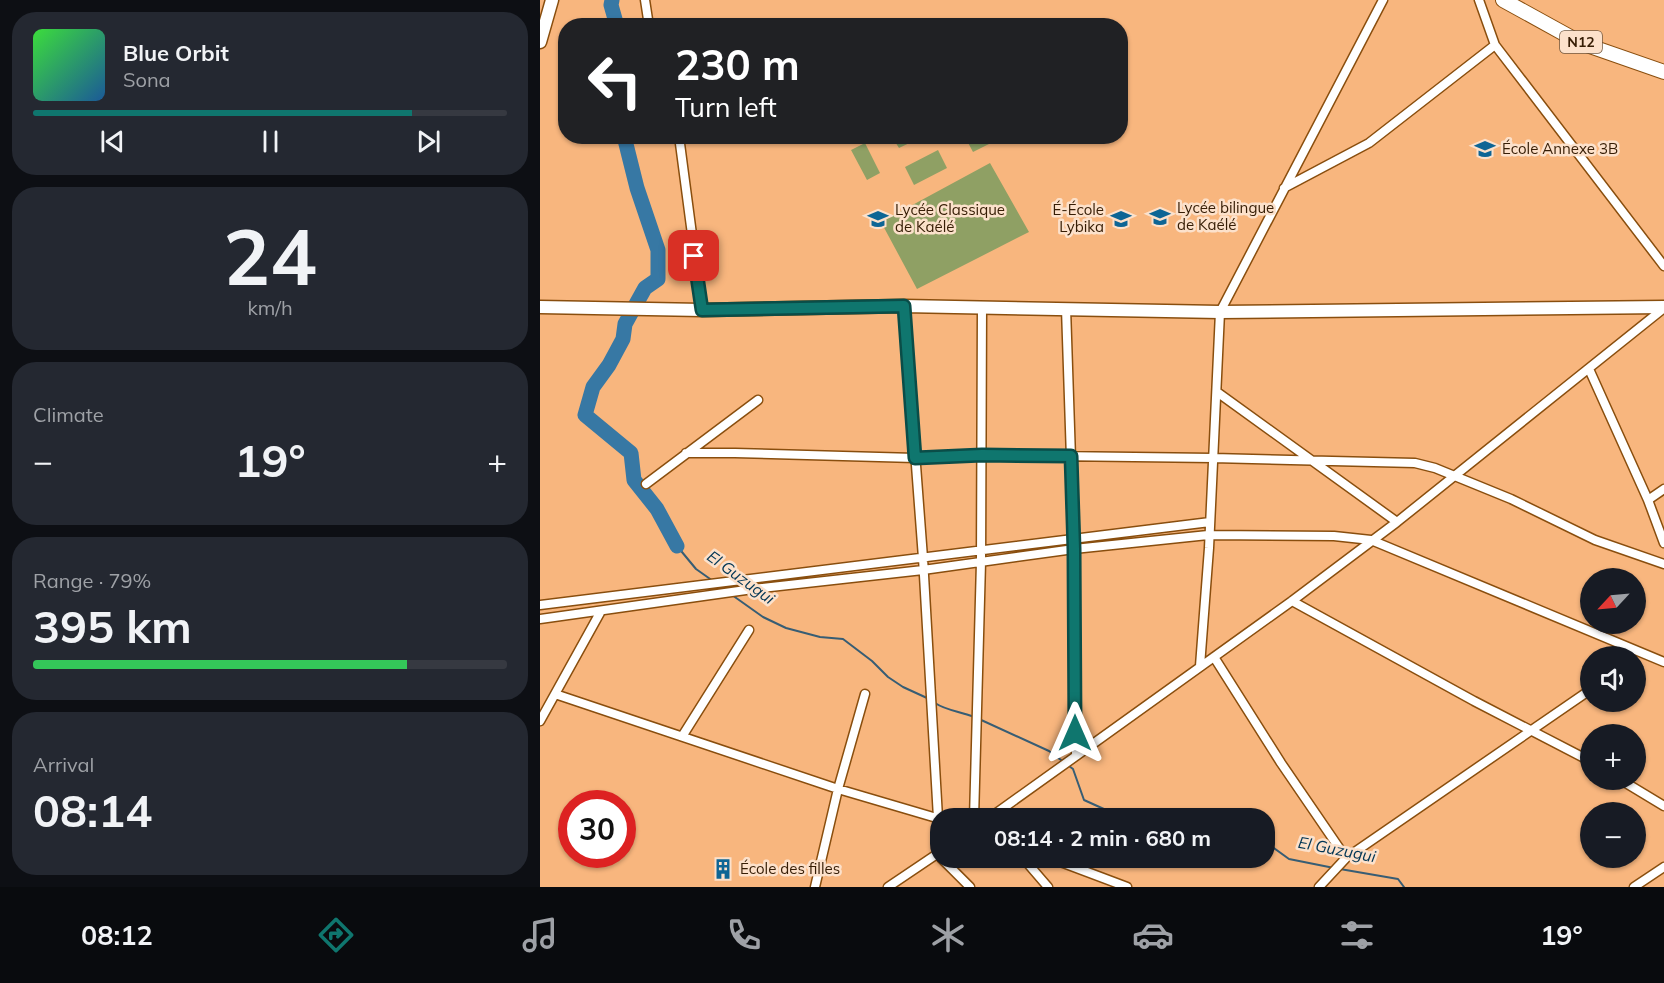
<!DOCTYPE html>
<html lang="en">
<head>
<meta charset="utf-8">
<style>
  :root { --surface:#171b24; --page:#242831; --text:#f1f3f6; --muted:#9ea1a6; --line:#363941; --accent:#0f766e }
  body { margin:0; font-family:Mulish,sans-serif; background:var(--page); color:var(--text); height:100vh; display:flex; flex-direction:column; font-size:22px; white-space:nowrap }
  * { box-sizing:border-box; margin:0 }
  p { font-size:20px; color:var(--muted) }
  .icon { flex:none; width:33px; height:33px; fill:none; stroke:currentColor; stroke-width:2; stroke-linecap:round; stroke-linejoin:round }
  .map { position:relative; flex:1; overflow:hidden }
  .side { display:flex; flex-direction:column; gap:12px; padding:12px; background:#0d0f14; width:540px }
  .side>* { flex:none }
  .banner { position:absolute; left:18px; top:18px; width:570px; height:126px; border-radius:24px; box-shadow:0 2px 4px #0004; background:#202124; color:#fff; overflow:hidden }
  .needle { width:39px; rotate:244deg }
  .fabs { position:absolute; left:1040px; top:568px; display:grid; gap:12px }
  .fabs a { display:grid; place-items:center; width:66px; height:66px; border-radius:50%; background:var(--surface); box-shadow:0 2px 4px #0004; font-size:30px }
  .speed { position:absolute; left:18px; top:790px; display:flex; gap:12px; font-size:30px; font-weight:700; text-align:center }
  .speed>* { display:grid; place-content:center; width:78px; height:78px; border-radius:50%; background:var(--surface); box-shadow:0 2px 4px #0004; line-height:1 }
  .speed .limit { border:9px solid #d22; background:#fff; color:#111 }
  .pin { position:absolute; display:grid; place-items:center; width:51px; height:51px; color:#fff; margin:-26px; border-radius:12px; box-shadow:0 3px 9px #0006 }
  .me { position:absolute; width:66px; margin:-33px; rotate:0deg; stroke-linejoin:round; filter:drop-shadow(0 0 4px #0008) }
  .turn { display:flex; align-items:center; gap:21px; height:126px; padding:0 18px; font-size:27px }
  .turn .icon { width:78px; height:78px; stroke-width:2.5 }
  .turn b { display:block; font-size:42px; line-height:51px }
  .big { font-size:45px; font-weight:700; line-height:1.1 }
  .side .widget { flex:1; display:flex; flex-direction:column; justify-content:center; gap:9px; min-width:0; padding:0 21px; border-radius:24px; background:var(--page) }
  .side .dial { align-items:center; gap:0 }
  .dial b { font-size:78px; line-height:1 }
  .song { display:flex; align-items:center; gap:18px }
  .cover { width:72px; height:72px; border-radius:9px; background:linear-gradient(135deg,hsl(120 70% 55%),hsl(210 70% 35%)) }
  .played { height:6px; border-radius:3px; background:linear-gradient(90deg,var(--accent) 80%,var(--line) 80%) }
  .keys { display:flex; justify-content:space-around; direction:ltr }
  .heat { display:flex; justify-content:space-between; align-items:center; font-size:33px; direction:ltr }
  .charge { height:9px; border-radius:4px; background:linear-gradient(90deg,#34c759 79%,var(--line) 0) }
  .trip { position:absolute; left:390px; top:808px; width:345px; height:60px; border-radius:24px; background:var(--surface); box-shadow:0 2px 4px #0004; font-weight:700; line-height:60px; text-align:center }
  .tabs { display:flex; height:96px; justify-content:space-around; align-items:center; background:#090b0e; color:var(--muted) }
  .tabs .icon { width:42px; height:42px }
  .tabs .on { color:var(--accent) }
  .tabs b { font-size:27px; color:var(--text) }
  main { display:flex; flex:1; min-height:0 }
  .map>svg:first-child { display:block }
  .green { fill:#8fa064 }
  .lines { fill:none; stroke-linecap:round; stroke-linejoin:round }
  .stream { stroke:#375d74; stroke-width:2 }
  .river { stroke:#3778a4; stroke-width:15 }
  .minor-casing { stroke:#894e0e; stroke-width:11 }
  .secondary-casing { stroke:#894e0e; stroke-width:15 }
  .trunk-casing { stroke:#894e0e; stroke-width:16 }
  .minor { stroke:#fff; stroke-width:8 }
  .secondary { stroke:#fff; stroke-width:12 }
  .trunk { stroke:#fff; stroke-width:14 }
  .route-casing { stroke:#0a4d48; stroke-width:15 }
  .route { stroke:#0f766e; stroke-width:10 }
  .labels { text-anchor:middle; stroke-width:5; stroke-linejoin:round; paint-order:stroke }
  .shield { fill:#fce1cb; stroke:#715840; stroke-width:1.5 }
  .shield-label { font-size:14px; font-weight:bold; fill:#361d05 }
  .poi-label { font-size:15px; fill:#361d05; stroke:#fce1cb; text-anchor:start }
  .water-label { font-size:16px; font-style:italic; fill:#003554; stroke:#fce1cb }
</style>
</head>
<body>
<main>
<section class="side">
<div class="widget">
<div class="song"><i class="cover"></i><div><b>Blue Orbit</b><p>Sona</p></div></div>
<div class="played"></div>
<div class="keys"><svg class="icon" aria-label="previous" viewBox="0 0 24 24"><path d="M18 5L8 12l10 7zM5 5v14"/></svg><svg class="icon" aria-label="pause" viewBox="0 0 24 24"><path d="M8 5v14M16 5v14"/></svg><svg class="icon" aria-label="next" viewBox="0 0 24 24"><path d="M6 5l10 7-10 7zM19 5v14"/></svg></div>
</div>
<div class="widget dial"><b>24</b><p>km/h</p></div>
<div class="widget"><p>Climate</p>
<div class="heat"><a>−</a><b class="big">19°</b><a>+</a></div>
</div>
<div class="widget"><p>Range · 79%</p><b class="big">395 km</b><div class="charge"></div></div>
<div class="widget"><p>Arrival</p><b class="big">08:14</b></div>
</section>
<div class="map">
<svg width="1124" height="887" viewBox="0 0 1124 887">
  <rect width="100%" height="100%" fill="#f8b67e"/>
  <path class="green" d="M352,137H382L359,148Z
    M425,137H463L433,152Z
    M325,143L340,173L327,180L311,150Z
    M398,150L407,168L374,185L365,167Z
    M450,163L489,232L377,289L341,222Z"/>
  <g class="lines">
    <path class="stream" d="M137,546L156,569L173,581
      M192,595L223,617L246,628L280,637L303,639L332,661L348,677L363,687L387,698
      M395,703C407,711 420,711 434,717
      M439,719L509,751L533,769L544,800L586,819
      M724,841L749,859L794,868
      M800,869L858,879L864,887"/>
    <path class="river" d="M72,0L71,5L77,26
      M84,136L97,188L118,250V279L105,288L85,324L83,339L69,365L53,387L45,415L91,453L94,480L117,509L137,546"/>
    <g class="minor-casing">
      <path id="minor" d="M105,0L109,26
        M939,0L955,45L1124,266
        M139,136L162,310
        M744,188L829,143L955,45
        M364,306L383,558L398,818
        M1049,369L1108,500L1124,543
        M677,392L857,522
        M146,453H195L375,458L442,455L673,458L875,463L895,468L971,499L1055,540L1124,564
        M106,484L218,400
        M1108,500L1124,489
        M752,601L934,701L1050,761
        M0,605L670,522
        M0,619L213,589L383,570L534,549L668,535L794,536L831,540L1124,662
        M674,657L741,763L806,858
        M660,666L669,548L680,312L843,0
        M15,694L298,789L400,819
        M0,721L61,611
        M143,735L209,630
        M536,756L752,601L857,522L1124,308
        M1081,780L1124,806
        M434,819L441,562L442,307
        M448,819L536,756L534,549L526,308
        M401,858L430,887
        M483,858L508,887
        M510,858L587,887
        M275,887L298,789L325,694
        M348,887L400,852
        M779,887L806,858L1050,690
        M1094,887L1124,867"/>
    </g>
    <g class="secondary-casing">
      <path id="secondary" d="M0,42L12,0
        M0,307L162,310L364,306L680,312L1124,307"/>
    </g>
    <g class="trunk-casing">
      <path id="trunk" d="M963,0L1041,43L1124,72"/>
    </g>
    <use href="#minor" class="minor"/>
    <use href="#secondary" class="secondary"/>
    <use href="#trunk" class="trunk"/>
  </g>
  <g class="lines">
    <g class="route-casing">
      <path id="route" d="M154,256L162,310L364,306L375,458L442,455L531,456L534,549L535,733"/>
    </g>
    <use href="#route" class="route"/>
  </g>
  <defs>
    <g id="school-bare" transform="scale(1.62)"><path d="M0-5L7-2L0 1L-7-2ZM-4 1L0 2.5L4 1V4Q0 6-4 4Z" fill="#0d6595" stroke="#fce1cb" stroke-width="2.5" paint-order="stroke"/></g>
    <g id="university-bare" transform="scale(1.62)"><path d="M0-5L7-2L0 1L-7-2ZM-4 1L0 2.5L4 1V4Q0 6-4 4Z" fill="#0d6595" stroke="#fce1cb" stroke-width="2.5" paint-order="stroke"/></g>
    <g id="building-bare" transform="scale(1.62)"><path d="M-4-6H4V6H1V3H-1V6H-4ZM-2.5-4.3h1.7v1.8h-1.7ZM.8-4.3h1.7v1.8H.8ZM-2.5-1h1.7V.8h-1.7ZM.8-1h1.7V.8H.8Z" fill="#0d6595" stroke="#fce1cb" stroke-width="2.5" paint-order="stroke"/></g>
  </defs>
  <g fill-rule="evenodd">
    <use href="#school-bare" x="945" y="149"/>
    <use href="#university-bare" x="620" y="217"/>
    <use href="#university-bare" x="338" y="219"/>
    <use href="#school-bare" x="581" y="219"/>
    <use href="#building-bare" x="183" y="869"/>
  </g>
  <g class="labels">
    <rect class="shield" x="1020" y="31" width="42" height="22" rx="4.5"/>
    <g class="shield-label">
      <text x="1041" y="47">N12</text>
    </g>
    <g class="poi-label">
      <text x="962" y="154">École Annexe 3B</text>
      <text x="637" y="213">Lycée bilingue<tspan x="637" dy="17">de Kaélé</tspan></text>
      <text x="355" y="215">Lycée Classique<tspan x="355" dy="17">de Kaélé</tspan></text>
      <text x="564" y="215" text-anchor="end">É-École<tspan x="564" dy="17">Lybika</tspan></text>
      <text x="200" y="874">École des filles</text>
    </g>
    <g class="water-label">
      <text transform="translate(201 577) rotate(36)" y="6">El Guzugui</text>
      <text transform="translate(797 849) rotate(11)" y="6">El Guzugui</text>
    </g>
  </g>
</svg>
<div class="fabs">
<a><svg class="needle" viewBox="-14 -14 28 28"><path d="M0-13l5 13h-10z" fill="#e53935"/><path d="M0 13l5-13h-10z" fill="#9ea1a6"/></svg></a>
<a><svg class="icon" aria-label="sound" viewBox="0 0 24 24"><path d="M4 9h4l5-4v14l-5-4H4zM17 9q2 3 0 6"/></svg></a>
<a>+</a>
<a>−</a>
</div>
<div class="speed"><div class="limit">30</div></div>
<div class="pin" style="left:154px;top:256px;background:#d93025"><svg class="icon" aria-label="arrive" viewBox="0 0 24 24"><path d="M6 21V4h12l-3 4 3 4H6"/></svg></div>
<svg class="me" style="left:535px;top:733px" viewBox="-20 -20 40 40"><path d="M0-17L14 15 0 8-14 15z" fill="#0f766e" stroke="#fff" stroke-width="4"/></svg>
<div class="trip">08:14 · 2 min · 680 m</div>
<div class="banner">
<div class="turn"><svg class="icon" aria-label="left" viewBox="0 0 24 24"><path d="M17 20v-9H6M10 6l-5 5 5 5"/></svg><div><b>230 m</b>Turn left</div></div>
</div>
</div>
</main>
<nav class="tabs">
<b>08:12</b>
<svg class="icon on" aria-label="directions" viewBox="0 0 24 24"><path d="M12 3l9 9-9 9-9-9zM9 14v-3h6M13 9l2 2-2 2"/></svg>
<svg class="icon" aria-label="music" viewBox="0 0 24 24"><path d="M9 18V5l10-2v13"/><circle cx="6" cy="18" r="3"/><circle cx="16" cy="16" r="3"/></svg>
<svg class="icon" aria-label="phone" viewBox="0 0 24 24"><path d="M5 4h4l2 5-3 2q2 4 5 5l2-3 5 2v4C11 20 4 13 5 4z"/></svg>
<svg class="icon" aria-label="climate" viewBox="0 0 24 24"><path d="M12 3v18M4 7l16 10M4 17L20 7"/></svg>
<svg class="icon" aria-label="car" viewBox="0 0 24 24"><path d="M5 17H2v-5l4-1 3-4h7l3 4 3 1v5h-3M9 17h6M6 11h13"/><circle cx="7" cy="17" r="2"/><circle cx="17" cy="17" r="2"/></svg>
<svg class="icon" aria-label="filters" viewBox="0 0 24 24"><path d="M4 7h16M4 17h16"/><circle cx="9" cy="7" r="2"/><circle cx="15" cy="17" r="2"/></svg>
<b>19°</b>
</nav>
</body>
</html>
